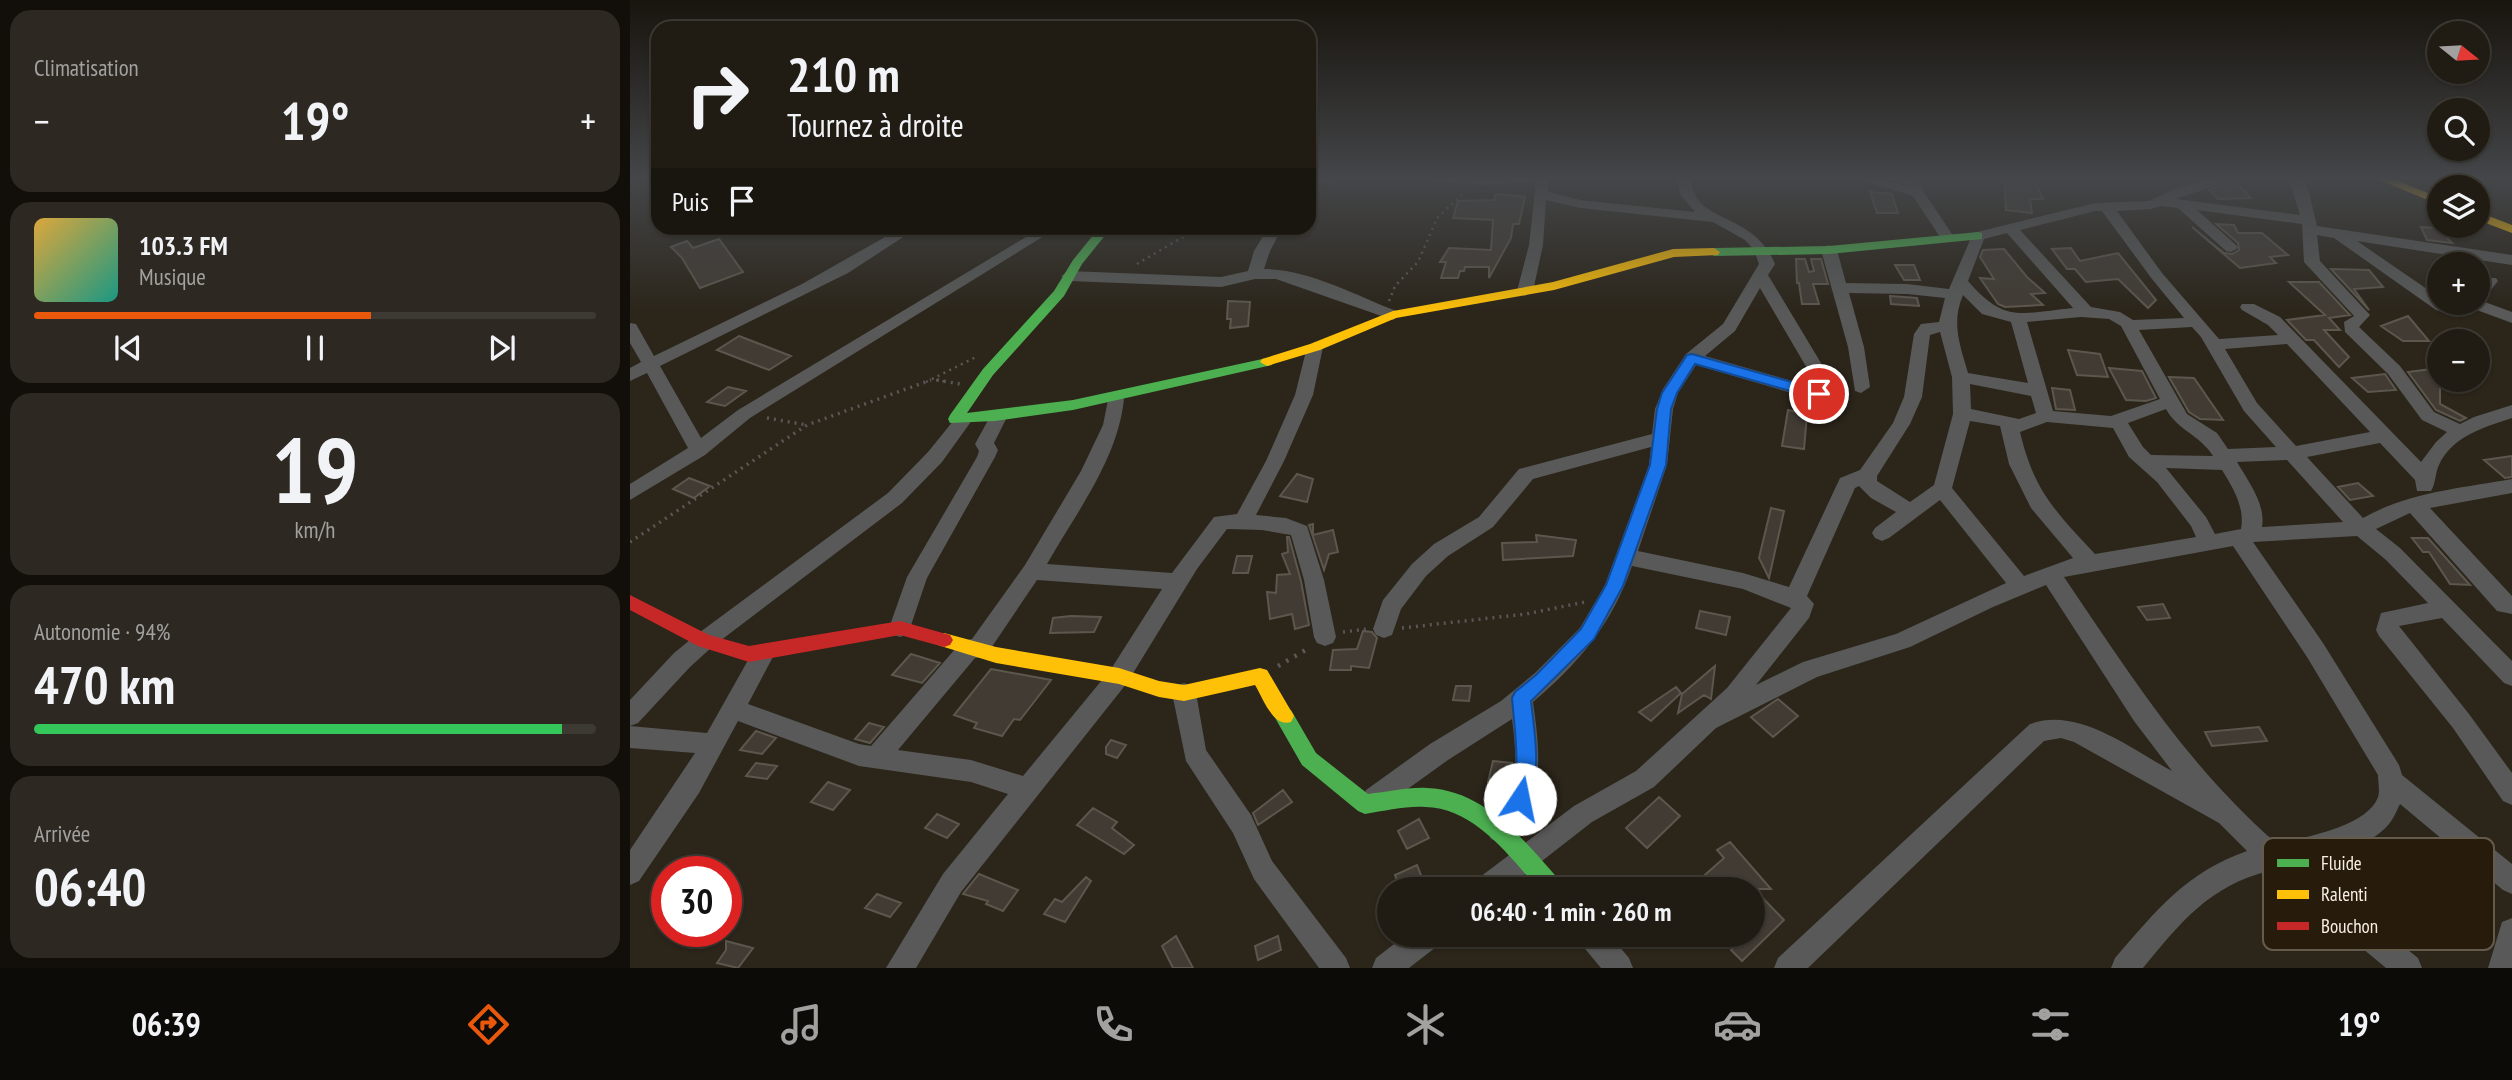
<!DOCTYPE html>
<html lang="fr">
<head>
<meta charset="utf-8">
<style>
  :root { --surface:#201c14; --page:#2d2922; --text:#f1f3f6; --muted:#a2a1a0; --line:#3d3a34; --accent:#ea580c }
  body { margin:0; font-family:"PT Sans Narrow",sans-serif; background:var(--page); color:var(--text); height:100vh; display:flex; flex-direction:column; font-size:26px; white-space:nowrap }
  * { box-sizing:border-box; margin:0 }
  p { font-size:23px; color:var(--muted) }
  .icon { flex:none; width:38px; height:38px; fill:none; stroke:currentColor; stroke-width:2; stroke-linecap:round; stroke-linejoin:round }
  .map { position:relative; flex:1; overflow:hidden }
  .side { display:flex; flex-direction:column; gap:10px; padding:10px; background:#120f0b; width:630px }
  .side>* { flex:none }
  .hud { position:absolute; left:21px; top:21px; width:665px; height:214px; border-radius:21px; box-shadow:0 2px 5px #0004,0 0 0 2px var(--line); background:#201c14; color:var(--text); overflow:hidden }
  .needle { width:46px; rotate:108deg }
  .fabs { position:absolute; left:1797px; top:21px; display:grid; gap:14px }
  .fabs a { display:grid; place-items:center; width:63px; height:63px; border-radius:50%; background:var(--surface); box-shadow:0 2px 5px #0004,0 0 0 2px var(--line); font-size:35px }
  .speed { position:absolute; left:21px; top:856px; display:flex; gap:14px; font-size:35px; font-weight:700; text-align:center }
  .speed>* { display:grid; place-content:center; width:91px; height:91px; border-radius:50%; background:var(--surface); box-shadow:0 2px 5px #0004,0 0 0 2px var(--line); line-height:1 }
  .speed .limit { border:10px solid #d22; background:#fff; color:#111 }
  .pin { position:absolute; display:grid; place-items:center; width:60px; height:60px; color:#fff; margin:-30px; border:4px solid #fff; border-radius:50%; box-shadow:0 2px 7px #0007 }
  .me { position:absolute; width:77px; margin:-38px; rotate:11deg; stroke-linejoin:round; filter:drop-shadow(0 0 5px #0008) }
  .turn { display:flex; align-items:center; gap:24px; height:147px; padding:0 21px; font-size:32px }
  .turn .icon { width:91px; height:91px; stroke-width:2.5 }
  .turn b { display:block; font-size:49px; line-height:60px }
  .then { display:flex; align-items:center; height:66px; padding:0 21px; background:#0003; gap:14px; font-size:26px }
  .big { font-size:52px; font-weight:700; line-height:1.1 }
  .side .card { flex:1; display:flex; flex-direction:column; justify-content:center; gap:10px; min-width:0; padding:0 24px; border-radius:21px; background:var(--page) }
  .side .dial { align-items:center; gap:0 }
  .dial b { font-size:91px; line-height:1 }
  .song { display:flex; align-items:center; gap:21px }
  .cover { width:84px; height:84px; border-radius:10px; background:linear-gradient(135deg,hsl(40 70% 55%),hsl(170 70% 35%)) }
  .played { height:7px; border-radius:4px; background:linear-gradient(90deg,var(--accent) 60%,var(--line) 60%) }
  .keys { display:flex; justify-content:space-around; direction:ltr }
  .heat { display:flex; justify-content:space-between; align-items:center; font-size:38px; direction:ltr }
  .charge { height:10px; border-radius:5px; background:linear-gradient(90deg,#34c759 94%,var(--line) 0) }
  .trip { position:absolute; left:747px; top:877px; width:388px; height:70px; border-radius:35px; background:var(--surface); box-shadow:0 2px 5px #0004,0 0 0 2px var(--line); font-weight:700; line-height:70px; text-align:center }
  .tabs { display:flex; height:112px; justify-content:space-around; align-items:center; background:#0d0b08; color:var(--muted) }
  .tabs .icon { width:49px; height:49px }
  .tabs .on { color:var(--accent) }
  .tabs b { font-size:32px; color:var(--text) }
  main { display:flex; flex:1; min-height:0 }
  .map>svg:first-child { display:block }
  .building { fill:#413b33; stroke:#5c574e; stroke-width:2 }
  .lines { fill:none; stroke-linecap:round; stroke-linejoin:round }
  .path-far2 { stroke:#595856; stroke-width:2.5; stroke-dasharray:2 4.5; stroke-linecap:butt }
  .path-far1 { stroke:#595856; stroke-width:3.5; stroke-dasharray:2 5; stroke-linecap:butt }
  .path { stroke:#595856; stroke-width:4.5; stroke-dasharray:2.5 7; stroke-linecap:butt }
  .street { fill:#585958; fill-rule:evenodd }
  .fast { fill:#4caf50; fill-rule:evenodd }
  .slow { fill:#ffc107; fill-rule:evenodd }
  .jam { fill:#c62828; fill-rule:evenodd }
  .route { fill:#1a73e8; stroke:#114b97; stroke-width:2 }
  .key { fill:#271c0b; stroke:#655b4c; stroke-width:2 }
  .key-label { font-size:19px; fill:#f7efe4 }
</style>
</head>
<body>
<main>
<section class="side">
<div class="card"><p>Climatisation</p>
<div class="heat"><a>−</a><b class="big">19°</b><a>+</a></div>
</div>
<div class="card">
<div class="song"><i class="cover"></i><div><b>103.3 FM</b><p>Musique</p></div></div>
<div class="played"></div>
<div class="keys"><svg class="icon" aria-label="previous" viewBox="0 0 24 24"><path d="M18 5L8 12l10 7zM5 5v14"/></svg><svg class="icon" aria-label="pause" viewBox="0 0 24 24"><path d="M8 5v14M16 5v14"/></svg><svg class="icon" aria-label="next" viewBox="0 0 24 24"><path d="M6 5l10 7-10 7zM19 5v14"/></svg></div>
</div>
<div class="card dial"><b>19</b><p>km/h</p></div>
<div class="card"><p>Autonomie · 94%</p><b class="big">470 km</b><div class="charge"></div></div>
<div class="card"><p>Arrivée</p><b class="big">06:40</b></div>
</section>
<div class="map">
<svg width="1882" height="968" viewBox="0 0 1882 968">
  <rect width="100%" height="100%" fill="#2b251a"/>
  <path class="building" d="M1374,177L1404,179L1413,199H1400L1402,213L1376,210Z
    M1605,181L1621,198L1588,199L1579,190Z
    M1240,192L1262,194L1268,213H1247Z
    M866,194L895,197L889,224H883L881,238L859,278V267H835L834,271H830L828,278H811L816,262H810L819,248L861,250L863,220L823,218L828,201L864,200Z
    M1586,224L1604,225L1608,233H1632L1658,255L1640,257L1646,263L1610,268L1562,227L1594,253L1602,254L1609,250L1608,243Z
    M1791,227L1808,228L1822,243L1797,240Z
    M89,239L113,272L70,288L52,258L41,247L57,241L63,248Z
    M1441,248L1450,261L1488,253L1526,300L1518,308L1488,279L1456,282L1445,269H1437L1422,249Z
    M1374,249L1397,277L1415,293L1401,294L1413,305L1375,307L1368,304L1350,278L1364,279L1350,257L1353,250Z
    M1166,259H1175L1179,272L1184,271L1181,259H1191L1198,284H1183L1189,304H1172L1169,283H1167Z
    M1265,265H1284L1290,280H1274Z
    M1701,269L1739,270L1753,287L1724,289L1739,310Z
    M1659,282H1689L1720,315L1699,318L1710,330H1694L1719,357L1709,367L1684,340H1676L1657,320L1695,315Z
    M1260,296L1287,298L1289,306L1261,304Z
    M598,301L620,302L618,326L600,328L601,319H597Z
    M1778,316L1799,341H1773L1751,326Z
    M109,336L161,356L139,370L87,350Z
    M1438,350L1470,354L1478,377L1447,375Z
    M1479,368L1512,371L1526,398L1516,401L1496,400Z
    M1810,368V404L1836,418L1830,421L1806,410L1778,372Z
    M1755,374L1766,390L1738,392L1722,378Z
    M1539,377L1564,378L1593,420L1570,419L1559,412Z
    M98,387L116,391L95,406L77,402Z
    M1422,388L1440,390L1445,410L1426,409Z
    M1158,410L1177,414L1174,449L1152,446Z
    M1882,456V477L1875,478L1854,460Z
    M667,474L683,479L677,502L650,496Z
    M59,478L80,486L64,498L43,489Z
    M1728,483L1743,496L1720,500L1708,487Z
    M1141,508L1154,511L1139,578L1129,558Z
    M683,524V535L703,530L708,552L699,554L694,570L679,525Z
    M906,535L946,540L943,556L873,560L872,543L907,542Z
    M657,537H659L671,581L679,625L665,629L662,614L640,619L637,592L646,593L647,575L660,574L652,554L658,552Z
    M1782,538H1798L1840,585L1820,584L1799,552H1793Z
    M607,556H622L618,573H603Z
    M1533,604L1540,618L1517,620L1508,607Z
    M1070,611L1100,617L1096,635L1066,628Z
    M441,616L471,617L464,632L420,633L423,618Z
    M733,631L742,632L747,638L739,668L721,666V670H700L703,650L727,649Z
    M281,654L310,663L292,683L262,675Z
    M1085,666L1081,699L1074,695L1048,713L1052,694Z
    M361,669L421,680L390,720L384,719L372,736L344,728L347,723L324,715Z
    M826,686H841L839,701L823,700Z
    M1046,687L1051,693L1021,721L1009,712Z
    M1148,699L1168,716L1143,737L1121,717Z
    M239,723L254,727L240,743L225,739Z
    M1629,727L1637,741L1582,746L1575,732Z
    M126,731L146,738L132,754L110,750Z
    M481,740L496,745L487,758L476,754V747Z
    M863,761L882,763L877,785L858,782Z
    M126,763L147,766L137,779L116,776Z
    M198,782L220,790L203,810L181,802Z
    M653,790L662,802L628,825L623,813Z
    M1029,797L1050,816L1017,848L996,828Z
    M463,808L487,822L482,828L504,845L494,854L447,825Z
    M307,814L329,824L317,838L295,828Z
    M789,819L799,838L777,849L768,831Z
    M1100,842L1141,889H1124L1154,920L1112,961L1101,950L1117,934H1124V889H1059L1094,858L1087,850Z
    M787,865L794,883L779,889H770L765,875Z
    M349,874L388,890L373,911L356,904L358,901L333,894Z
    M456,877L461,881L435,922L414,914L425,899L432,902Z
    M247,894L271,903L260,917L235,908Z
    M546,936L563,968H543L532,946Z
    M648,936L651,950L628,960L625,946Z
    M96,941L123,948L108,968L87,963L96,950Z"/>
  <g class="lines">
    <path class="path-far2" d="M507,264L568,228
      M759,301L765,286L788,262L807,218L835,192
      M306,380L318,382
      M296,382L346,357"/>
    <path class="path-far1" d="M307,380L330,384
      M137,418L177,425
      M0,542L177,425L301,380
      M772,628L896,614L955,602
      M713,632L737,629"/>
    <path class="path" d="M648,666L681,647"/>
    <path class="street" d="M679,177H710L703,181L679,183Z
      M794,177H930L919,181L918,192L950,200L1065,212L1050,194L1047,177H1061C1062,182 1062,189 1064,193C1078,223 1125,216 1145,264L1138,275L1206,388L1195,399L1189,401L1066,365L1048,393L1043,409L1037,465L1008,551L1113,573L1159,587L1210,478L1230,470L1263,423L1274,397L1284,334L1291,324L1309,322L1315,298L1277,294L1219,293L1234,347L1240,387L1231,393L1225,391L1218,347L1191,250L1194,247L1199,245L1207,250L1216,283L1277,284L1319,289L1343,233L1465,203L1519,201L1547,188L1587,177H1610L1546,199L1670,215L1658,177H1672L1679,192L1687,226L1882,255V265L1727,241L1810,298V303L1825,306L1831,303H1848V286L1854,278H1866L1868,281L1852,301L1882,312V323L1844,309L1827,317L1806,310L1704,238L1687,235L1690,261L1740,315L1729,327L1770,366L1804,412L1830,424L1844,417L1882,405V418C1855,427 1822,436 1809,465C1805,473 1806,483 1801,491H1787L1785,480L1750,443L1677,457L1733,518C1779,492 1832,488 1882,479V493L1800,508L1882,596V614L1867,611L1780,513L1746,529L1770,548L1882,661V686L1874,683L1812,618L1769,626L1839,714L1882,773V805L1873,801L1823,728L1749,636L1746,630L1751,613L1798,603L1756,560L1727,536L1623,542L1693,643L1769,765L1772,775L1882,864V894L1873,890L1770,804C1767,810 1764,818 1759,824C1740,847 1697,857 1669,863L1788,958L1792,968H1756L1639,871C1579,886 1551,922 1513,968H1481L1485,958C1526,911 1556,872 1617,851L1589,823L1444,742L1431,738L1414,741L1178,968H1144L1148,958L1400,724C1448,706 1501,749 1542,771L1504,721L1416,585L1363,607L1280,647L1187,677L1086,728L1024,787L962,822L876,889H842L846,880L944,806L1006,771L1097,688L1161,608L1113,589L1002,566C982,624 949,663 903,702C909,745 915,786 889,824C883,833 880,838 870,842L861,839L857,830C863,818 872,809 878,797C889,774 885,743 882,719L818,760L754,806L745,810L736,806L733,798L736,790L800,744L871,701L905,673L950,628L975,585L1019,465L1021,447L903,479L863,527L818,556L796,576L771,609L762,635L754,638L746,635L743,629L753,600L782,564L804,544L849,517L889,469L1022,434L1025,409L1033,389L1056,354L1093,324L1129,264L1124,250L1115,240L1083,222L950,208L916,200L913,245L903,291L895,296L889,294L887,291L899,245L906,182L852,185L801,181ZM1531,206L1548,208L1596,251L1601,252L1608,248L1606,245L1567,210L1672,224L1674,262L1724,316L1714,322L1715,332L1758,374L1792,420L1817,432L1806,442L1791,462L1650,317L1624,304H1612L1610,307L1612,310L1638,325L1648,335L1589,339L1532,273L1487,211L1521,209ZM1465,211H1472L1522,279L1554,318L1503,320L1490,312L1461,307L1390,230ZM1377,233L1443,308C1391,313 1375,324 1338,281L1354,239ZM1130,288L1188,387L1186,388L1075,356L1105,331ZM1333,295L1352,314L1381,322L1398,383L1338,373C1330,345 1321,323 1333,295ZM1451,317L1479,319L1491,326L1530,399L1481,416L1423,411L1397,322ZM1562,327L1571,337L1614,411L1646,447L1598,449L1587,433L1557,414L1509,330ZM1310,332L1322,377L1323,414L1304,485L1280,502L1247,481V476L1280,424L1292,397L1300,335ZM1657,344L1740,432L1666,446L1627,403L1595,349ZM1340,384L1401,396L1406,413L1389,419L1341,409ZM1536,409C1548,431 1569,434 1583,456L1521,455L1513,447L1498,423ZM1340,421L1370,426L1379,464L1401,508L1443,558L1394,576L1322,488ZM1417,422L1483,428L1499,457L1527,482L1561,526L1566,537L1465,554C1425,511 1404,491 1390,432ZM1657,460L1713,522L1632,527C1636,504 1618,481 1607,462ZM1536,468L1592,470C1603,488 1615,507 1611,529L1585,534L1576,517ZM1229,486L1241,498L1266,512L1245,528L1242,533L1245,538L1252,541L1259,538L1310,500L1376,583L1266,634L1173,662L1126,685L1179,618L1184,604L1177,596L1225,488ZM1603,546L1677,657L1748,775C1748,782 1750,791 1748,797C1737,827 1674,837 1647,844C1555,763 1502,677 1434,577Z
      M1222,177H1245L1276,186L1270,177H1284L1324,237L1317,241L1312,240L1283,196Z
      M271,228H287L218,273L30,366L71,438L108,410L411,228H427L120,418L75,455L0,500V484L58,448L17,373L0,381V368L11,362L0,343V323L6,324L24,356L172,284Z
      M638,228H652L640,251L634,269C679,269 727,296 769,312L771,315L763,320L757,318L646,279H625L591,287L439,281L431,276L439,271L591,277L618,271L624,251Z
      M685,342L693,347L683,395L654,461L626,515L656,518L677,526L694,580L706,637L703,643L695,646L687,643L684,637L674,580L661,535L632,530L597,529L567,569L497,683L331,892L286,968H256L313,874L378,794L341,782L229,766L108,721L69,793L9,881L0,885V850L65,753L0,748V726L77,733L126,646L134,644L142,646L145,653L118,704L229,744L241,746L332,641L342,639L395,565L451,471L473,425L479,395L485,393L494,399C488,459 446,513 417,564L542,573L584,517L607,514L636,461L665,395L677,347ZM407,580L532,589L481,669L393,776L341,760L268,750L345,658L355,657Z
      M368,411L377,417L364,443L368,450L365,457L297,578L278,634L270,637L262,634L259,628L277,577L347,457L349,451L345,444L362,413Z
      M334,413L340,415L343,419L340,423L312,462L272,503L82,647L60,667L8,723L0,726V700L44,653L66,635L258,493L298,452L328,415Z
      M554,683L562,686L566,693L576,750L621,815L642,861L716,958L720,968H689L624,879L603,833L556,761L542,693L546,686Z
      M1882,918V968H1858L1872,922Z
      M777,934H813L810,944L779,968H742L746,958Z
      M948,934H979L999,958L1003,968H971L951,944Z"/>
    <path class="fast" d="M469,228H481L452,264L434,296L363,375L337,413L443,400L637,358L644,362L642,365L443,410L365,421L320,423L318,419L320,415L353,369L424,291L443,260Z
      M1348,232L1352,233V239L1199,254L1084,256L1078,252L1084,248L1199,246Z
      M654,708L661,710L686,753L738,794C758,792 777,787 797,788C855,790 895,841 930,881L933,889H908C879,855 844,808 795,807C775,806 755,811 735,814L728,811L672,765L644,716L647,710Z"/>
    <path class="slow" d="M1742,177H1758L1810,198V205Z
      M1848,212L1882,225V233L1848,220Z
      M1084,248L1090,252L1088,255L1044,257L924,290L766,318L690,350L637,366L630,362L632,359L680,344L763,311L923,282L1043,249Z
      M314,633L366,647L489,668L529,681L554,685L630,668L637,670L664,716L661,722C643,728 633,698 625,685L554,701L529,697L489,684L366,663L314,647L308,645L305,640L308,635Z"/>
    <path class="jam" d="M0,595L79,635L119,646L270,621L320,635L323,640L320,645L314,647L270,635L119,662L68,646L0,610Z"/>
  </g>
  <linearGradient id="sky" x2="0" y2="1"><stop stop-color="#18140e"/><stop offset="0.57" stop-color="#444649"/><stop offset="1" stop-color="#444649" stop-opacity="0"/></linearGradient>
  <rect width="1882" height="313" fill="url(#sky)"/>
  <path class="route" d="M1062,354L1194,391L1196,394L1189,399L1065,364L1047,393L1041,409L1036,465L993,586L964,639L901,701C905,737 912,772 897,806L890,809L883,806C878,795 885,785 886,773C888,748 884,723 882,698L885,692L906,675L951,629L976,585L1020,465L1027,409L1032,393L1057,355Z"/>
  <rect x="1633" y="838" width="231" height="112" rx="10" class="key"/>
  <rect x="1647" y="859" width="32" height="8" fill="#4caf50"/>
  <rect x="1647" y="890" width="32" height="9" fill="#ffc107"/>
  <rect x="1647" y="922" width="32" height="8" fill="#c62828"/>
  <g class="key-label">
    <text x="1691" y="870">Fluide</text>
    <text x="1691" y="901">Ralenti</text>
    <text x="1691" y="933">Bouchon</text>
  </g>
</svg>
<div class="fabs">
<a><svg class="needle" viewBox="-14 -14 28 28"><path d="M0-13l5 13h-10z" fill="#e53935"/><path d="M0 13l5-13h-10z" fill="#a2a1a0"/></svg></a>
<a><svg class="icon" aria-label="search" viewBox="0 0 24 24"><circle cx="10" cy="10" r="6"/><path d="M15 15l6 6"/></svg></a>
<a><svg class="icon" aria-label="layers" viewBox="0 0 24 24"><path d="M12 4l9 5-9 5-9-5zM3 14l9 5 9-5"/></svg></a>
<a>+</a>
<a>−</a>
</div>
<div class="speed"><div class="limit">30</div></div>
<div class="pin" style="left:1189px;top:394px;background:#d93025"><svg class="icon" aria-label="arrive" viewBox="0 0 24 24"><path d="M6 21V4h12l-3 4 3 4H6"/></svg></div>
<svg class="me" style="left:890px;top:799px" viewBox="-20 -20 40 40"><circle r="19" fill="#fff"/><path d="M0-13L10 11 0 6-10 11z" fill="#1a73e8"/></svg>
<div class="trip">06:40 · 1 min · 260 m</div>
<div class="hud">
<div class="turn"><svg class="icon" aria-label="right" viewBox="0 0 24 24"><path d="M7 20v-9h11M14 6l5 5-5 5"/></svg><div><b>210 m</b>Tournez à droite</div></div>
<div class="then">Puis<svg class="icon" aria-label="arrive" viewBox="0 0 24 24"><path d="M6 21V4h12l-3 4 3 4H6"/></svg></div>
</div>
</div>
</main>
<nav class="tabs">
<b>06:39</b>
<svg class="icon on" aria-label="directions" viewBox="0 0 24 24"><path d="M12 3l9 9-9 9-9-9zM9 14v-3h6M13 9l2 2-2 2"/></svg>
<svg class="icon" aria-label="music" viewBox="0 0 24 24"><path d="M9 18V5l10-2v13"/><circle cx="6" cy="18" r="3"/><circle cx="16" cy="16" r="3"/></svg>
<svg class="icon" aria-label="phone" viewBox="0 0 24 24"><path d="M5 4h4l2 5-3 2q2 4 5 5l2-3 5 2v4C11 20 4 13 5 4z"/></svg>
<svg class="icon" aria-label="climate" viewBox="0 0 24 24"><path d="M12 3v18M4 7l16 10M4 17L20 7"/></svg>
<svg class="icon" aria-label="car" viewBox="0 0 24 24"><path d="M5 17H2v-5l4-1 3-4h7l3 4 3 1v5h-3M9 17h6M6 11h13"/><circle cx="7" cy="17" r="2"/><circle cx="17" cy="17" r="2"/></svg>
<svg class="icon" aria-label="filters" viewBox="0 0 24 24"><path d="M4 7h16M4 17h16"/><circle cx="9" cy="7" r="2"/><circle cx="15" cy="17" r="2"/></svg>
<b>19°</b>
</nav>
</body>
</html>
